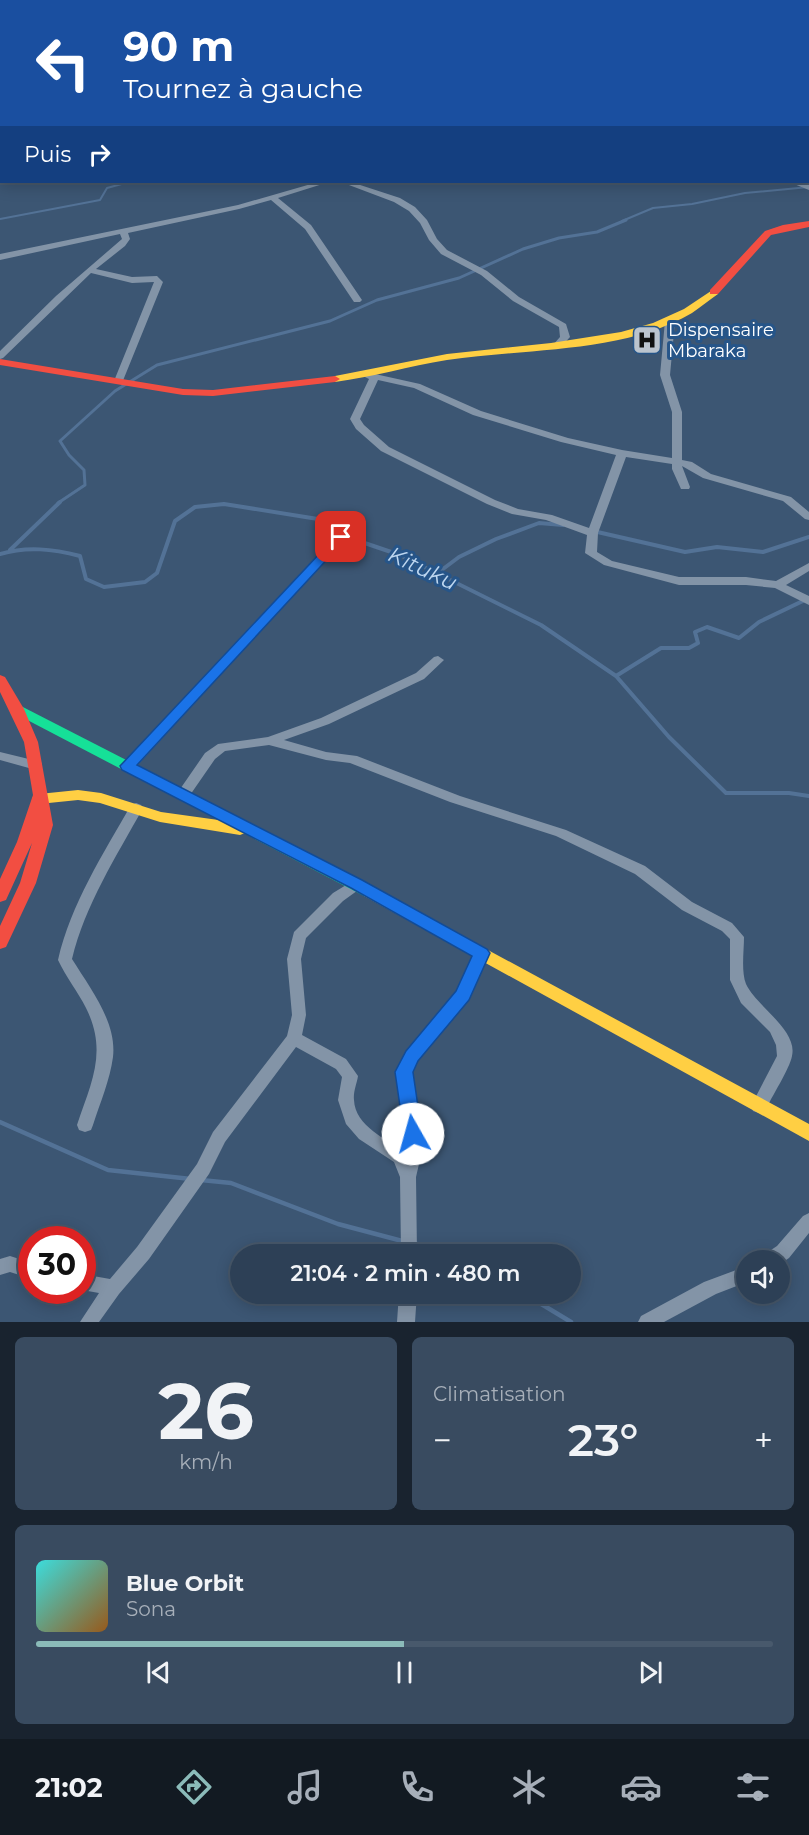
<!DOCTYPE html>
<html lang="fr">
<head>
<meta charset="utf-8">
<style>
  :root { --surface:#2d4056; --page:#394b60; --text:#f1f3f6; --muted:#a7afb9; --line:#48596c; --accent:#8bbbb9 }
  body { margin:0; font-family:Montserrat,sans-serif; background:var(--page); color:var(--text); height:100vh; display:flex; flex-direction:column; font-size:22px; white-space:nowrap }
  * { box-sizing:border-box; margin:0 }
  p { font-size:20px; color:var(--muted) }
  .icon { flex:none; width:33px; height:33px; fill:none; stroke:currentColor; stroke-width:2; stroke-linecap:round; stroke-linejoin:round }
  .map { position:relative; height:1322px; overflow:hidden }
  .panel { display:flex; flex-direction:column; gap:15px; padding:15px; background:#19232f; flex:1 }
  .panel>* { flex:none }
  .banner { position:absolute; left:0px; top:0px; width:810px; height:183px; box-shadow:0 3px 15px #0003,0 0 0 2px var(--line); background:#1a4fa0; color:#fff; overflow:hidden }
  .tools { position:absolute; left:736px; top:1250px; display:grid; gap:12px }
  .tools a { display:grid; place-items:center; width:54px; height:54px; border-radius:50%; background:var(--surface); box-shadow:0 3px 15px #0003,0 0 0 2px var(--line); font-size:30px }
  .speed { position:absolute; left:18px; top:1226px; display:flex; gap:12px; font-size:30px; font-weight:700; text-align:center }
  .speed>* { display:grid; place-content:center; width:78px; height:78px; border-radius:50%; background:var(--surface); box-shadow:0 3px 15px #0003,0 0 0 2px var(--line); line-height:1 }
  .speed .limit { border:9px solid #d22; background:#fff; color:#111 }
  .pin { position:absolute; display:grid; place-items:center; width:51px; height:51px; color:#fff; margin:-26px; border-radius:12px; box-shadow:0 3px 9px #0006 }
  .me { position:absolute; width:66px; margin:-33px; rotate:353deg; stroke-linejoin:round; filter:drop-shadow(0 0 4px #0008) }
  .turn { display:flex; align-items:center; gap:21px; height:126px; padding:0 24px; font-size:27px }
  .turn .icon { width:78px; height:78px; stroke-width:2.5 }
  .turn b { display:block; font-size:42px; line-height:51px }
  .then { display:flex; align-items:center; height:57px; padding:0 24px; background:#0003; gap:12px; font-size:22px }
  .big { font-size:45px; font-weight:600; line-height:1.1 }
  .panel .card { flex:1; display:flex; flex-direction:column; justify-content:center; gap:9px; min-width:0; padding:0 21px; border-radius:9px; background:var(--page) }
  .panel .dial { align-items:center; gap:0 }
  .dial b { font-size:78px; line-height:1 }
  .song { display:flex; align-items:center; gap:18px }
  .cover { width:72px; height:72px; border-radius:9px; background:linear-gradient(135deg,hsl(180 70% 55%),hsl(30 70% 35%)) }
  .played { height:6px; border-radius:3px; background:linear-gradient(90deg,var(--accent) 50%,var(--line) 50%) }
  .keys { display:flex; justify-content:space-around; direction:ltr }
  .heat { display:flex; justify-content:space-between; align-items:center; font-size:33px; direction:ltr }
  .panel .tiles { flex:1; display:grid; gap:15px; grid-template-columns:1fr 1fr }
  .card:last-child { grid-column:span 2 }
  .trip { position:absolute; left:230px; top:1244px; width:351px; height:60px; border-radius:30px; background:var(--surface); box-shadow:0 3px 15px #0003,0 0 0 2px var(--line); font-weight:600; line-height:60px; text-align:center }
  .tab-bar { display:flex; height:96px; justify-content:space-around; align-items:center; background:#121a22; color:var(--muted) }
  .tab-bar .icon { width:42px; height:42px }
  .tab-bar .selected { color:var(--accent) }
  .tab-bar b { font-size:27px; color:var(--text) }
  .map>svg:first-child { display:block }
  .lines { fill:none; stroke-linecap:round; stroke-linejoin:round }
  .stream-far3 { stroke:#537296; stroke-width:2 }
  .stream-far2 { stroke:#537296; stroke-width:3 }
  .stream-far1 { stroke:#537296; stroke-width:4 }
  .stream { stroke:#537296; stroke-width:4.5 }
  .street { fill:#8394a7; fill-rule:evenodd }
  .fast { fill:#16e098; fill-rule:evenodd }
  .slow { fill:#ffcf43; fill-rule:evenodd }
  .jam { fill:#f24e42; fill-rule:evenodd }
  .route { fill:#1a73e8; stroke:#114b97; stroke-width:1.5 }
  .labels { text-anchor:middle; stroke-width:6; stroke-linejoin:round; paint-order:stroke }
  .far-poi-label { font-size:18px; fill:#fff; stroke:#265589; text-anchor:start }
  .water-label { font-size:22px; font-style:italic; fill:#bed7f0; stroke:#265589 }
</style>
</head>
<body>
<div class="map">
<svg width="809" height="1322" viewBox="0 0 809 1322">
  <rect width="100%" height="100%" fill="#3c5673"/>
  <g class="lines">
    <path class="stream-far3" d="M0,219L100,200L107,188L129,182
      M622,221L653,208L692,204L745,193L809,187"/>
    <path class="stream-far2" d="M58,503L85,485L84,470L69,455L60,441L115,391L157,365L330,321L377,300L459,278L523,249L559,238L597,232L626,220"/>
    <path class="stream-far1" d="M593,531L685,552L717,547L763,552L809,537
      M10,550L60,502
      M0,554C27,546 53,549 80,556L86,579L104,587L145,582L157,573L175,521L195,507L224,504L324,520L341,535L400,555L541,625L616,676L669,737L726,793H789L809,796
      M435,575L459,557L496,539L539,523L563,525
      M616,676L661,648H689L698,643L695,632L707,627L739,638L759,622L809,598"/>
    <path class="stream" d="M0,1122L108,1170L191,1179
      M201,1180L231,1183L338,1224L406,1242
      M413,1243L453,1254
      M523,1293L571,1322"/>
    <path class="street" d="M150,0H158L148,2Z
      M178,0H184L177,2Z
      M290,0L300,2H291Z
      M372,0H378L379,2H372Z
      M0,22H2L0,27Z
      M0,83H2V87H0Z
      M0,106H2L0,111Z
      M0,137H2V141H0Z
      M808,137H809V141H808Z
      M0,172H2V176H0Z
      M318,182H329L278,198L311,225L362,300L360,302H354L305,229L271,200L239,209L128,233L130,239L125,246L96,269L132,277L157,276L163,282L122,383L119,384L114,381L154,282L132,283L91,273L3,358L0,359V351L56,296L122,239L120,234L0,260V254L238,205Z
      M341,182H351L400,198L415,207L427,220L437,239L447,250L487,271L519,297L566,324L570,337L560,348H554L552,346L560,337L559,327L513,301L481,275L441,254L429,240L420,223L409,211L394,202Z
      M789,182H799L809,185V190Z
      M670,318L675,321L670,375L682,412V460L692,462L711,474L791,497L809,512V520L805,519L783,501L703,478L682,466L690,487L689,489H681L672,469V464L626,457L598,533L597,552L612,561L679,577H746L776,581L809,563V571L786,585L809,596V605L775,588L746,585H679L604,565L585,553L587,535L546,520L512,514L487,504L381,451L356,429L350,419L369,379L361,375L366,372L420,384L481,411L568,438L622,450L672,458V412L660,375L665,321ZM378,380L414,388L473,415L561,442L616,455L589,528L552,515L518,509L495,500L389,447L364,425L360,419Z
      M341,534L345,535L346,537L345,539L133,770H123L122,767L123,764L337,535Z
      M438,656L444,660L424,679L329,724L284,740L326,752L357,756L460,796L566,830L645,866L692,902L732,923L744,937C744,951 741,971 746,984C756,1006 798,1030 792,1056C790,1068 771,1098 765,1111L759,1113L753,1111L751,1106L777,1056L776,1045L770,1032L741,1003L730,980V939L722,931L682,910L635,874L556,836L450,802L350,763L326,760L269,745L225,751L215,759L188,798H178L176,795L205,753L218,744L268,737L321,718L416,673L434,657Z
      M0,752L41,762L42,765L41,768L36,770L0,760Z
      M136,803L141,805L143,808C116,857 85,905 72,959C90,988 117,1022 113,1057C110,1080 100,1103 93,1125L91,1130L85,1132L79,1130L77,1125C91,1083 108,1052 86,1008C78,992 66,977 58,960C71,904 103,854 131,805Z
      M356,879L361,880L363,884L361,888L343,901L306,938L301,959L306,1015L302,1035L346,1059L358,1076C357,1083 353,1092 354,1100C355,1126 387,1140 406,1152L404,1117L396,1072L407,1052L457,991L477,949L482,947L487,949L489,953L468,999L417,1060L412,1072L420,1117L422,1151L416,1177L417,1254H401L400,1177L394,1162L359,1139L346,1124L338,1100L342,1077L336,1069L296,1047L225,1142L209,1174L149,1259L119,1294L99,1322H80L99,1293L82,1290V1274L110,1279L137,1247L197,1164L213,1132L287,1036L292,1015L287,959L294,932L333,893Z
      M809,1213V1233L789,1258L780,1264V1260H763L765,1254L777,1246L803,1216Z
      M10,1256L32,1263V1279L10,1272L0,1275V1259Z
      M747,1266V1282L716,1294L664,1322H638L641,1316L704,1282Z
      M399,1293H417L415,1322H397Z"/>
    <path class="fast" d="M17,704L376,888L378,892L376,896L370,898L364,896L12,712L10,709L12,706Z"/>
    <path class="slow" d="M604,0H613L614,2H605Z
      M808,84H809V88H808Z
      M714,289L718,290V294C709,300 701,307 692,313C622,354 525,348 447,360C409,366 373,377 335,382L330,379L335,376L447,354L551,343L621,332L653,323L684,309Z
      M78,790L101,793L161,812L240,823L245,825L248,829L245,833L240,835L160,822L100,803L78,800L39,804L34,803L32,799L34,795L39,794Z
      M370,886L809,1124V1141L364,896L362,892L364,888Z"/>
    <path class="jam" d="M809,221V227L771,235L718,294H710V290L765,231L783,225Z
      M0,359L183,389L213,390L335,376L340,379L335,382L213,396L183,395L0,365Z
      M0,675L5,677L24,709L38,742L53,825L36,883L6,947L0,949V926L20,883L32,843L6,900L0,902V879L17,842L33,795L24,742L0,692Z"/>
  </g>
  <path class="route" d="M341,534L345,535L347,537L345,540L137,765L362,880L487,949L490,953L469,1000L418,1061L413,1072L422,1134L419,1140L413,1142L407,1140L404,1134L395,1072L406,1051L456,991L472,956L351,888L122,770L120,766L337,535Z"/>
  <defs>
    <g id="hospital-square" transform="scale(1.5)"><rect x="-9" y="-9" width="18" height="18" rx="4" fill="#bbc4ce" stroke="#265589"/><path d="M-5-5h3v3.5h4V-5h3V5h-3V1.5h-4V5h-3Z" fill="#111"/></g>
  </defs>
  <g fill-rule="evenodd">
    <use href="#hospital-square" x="647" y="340"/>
  </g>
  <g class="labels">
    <g class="far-poi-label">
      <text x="668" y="336">Dispensaire<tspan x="668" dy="21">Mbaraka</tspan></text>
    </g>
    <g class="water-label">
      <text transform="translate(423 568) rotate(25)" y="8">Kituku</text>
    </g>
  </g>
</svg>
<div class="tools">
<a><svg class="icon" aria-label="sound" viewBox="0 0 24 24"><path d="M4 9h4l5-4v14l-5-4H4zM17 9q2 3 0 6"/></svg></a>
</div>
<div class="speed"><div class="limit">30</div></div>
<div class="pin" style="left:341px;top:537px;background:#d93025"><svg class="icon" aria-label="arrive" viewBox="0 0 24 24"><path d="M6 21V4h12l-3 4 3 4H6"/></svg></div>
<svg class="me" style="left:413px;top:1134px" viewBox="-20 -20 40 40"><circle r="19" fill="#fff"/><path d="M0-13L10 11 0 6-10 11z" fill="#1a73e8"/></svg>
<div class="trip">21:04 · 2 min · 480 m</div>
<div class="banner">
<div class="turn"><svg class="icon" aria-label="left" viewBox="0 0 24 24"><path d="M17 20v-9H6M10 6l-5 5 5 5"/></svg><div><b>90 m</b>Tournez à gauche</div></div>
<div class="then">Puis<svg class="icon" aria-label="right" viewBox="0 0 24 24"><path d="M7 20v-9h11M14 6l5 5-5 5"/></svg></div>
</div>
</div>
<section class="panel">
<div class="tiles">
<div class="card dial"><b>26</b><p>km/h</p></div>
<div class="card"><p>Climatisation</p>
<div class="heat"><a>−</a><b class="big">23°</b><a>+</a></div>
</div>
<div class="card">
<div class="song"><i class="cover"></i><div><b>Blue Orbit</b><p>Sona</p></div></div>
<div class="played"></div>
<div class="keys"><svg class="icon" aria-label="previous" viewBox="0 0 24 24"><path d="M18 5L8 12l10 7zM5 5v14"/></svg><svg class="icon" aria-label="pause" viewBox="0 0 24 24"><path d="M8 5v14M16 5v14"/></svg><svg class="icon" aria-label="next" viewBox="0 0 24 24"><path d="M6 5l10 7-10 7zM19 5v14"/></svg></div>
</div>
</div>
</section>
<nav class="tab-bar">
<b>21:02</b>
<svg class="icon selected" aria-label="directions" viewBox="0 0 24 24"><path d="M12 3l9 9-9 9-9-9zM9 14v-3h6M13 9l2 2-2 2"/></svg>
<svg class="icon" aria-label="music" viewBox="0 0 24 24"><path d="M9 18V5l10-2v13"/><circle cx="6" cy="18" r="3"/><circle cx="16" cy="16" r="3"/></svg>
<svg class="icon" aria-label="phone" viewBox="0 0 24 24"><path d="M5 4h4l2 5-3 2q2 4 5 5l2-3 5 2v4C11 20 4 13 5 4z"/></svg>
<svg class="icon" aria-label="climate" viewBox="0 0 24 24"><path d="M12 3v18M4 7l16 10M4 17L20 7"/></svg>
<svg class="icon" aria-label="car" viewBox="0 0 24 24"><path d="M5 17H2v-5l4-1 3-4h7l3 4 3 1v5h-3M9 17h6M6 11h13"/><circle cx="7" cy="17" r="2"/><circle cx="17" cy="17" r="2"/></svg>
<svg class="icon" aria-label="filters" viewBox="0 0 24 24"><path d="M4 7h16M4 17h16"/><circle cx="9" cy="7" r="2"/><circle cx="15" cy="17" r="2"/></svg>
</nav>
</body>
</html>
